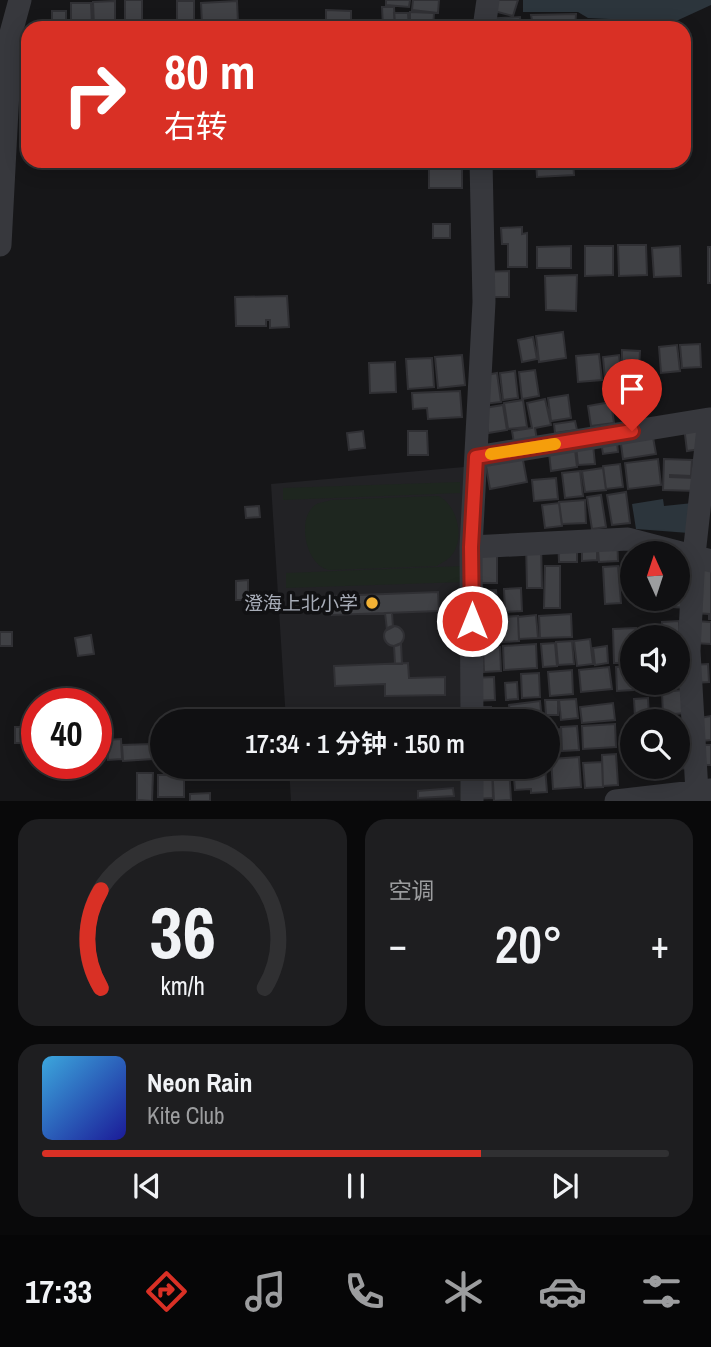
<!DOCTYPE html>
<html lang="zh">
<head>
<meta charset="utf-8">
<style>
  :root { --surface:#101012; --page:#1e1e20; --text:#f1f3f6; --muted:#9c9d9f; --line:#303032; --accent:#d93025 }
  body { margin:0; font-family:"Archivo Narrow","Noto Sans SC",sans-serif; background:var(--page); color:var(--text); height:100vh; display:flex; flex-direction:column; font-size:26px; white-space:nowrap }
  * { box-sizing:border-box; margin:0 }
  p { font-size:23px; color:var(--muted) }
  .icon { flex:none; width:38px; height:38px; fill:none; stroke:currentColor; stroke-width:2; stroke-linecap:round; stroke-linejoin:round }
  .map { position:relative; height:801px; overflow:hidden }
  .panel { display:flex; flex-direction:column; gap:18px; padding:18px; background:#09090a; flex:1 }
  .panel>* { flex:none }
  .top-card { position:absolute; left:21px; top:21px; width:670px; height:147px; border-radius:21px; box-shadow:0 4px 18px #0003,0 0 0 2px var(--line); background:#d93025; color:#fff; overflow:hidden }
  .needle { width:46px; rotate:357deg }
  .controls { position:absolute; left:620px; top:541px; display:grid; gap:14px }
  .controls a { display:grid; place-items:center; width:70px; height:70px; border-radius:50%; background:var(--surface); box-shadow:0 4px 18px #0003,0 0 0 2px var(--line); font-size:35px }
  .speed { position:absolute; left:21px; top:688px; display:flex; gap:14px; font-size:35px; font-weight:700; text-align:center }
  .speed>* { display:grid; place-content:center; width:91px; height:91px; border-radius:50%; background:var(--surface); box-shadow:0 4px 18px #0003,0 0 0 2px var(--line); line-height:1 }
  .speed .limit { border:10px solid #d22; background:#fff; color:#111 }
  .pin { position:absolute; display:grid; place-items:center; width:60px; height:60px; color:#fff; margin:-72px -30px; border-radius:50% 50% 50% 0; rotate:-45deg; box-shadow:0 0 7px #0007 }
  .pin .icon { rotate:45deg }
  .me { position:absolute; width:77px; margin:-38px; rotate:0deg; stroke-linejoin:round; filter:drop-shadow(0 0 5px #0008) }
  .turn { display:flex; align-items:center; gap:24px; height:147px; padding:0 28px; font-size:32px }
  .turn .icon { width:91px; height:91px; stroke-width:2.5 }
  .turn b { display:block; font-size:49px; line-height:60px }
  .big { font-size:52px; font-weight:600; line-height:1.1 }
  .panel .tile { flex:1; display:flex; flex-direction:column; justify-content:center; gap:10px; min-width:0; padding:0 24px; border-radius:21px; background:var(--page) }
  .panel .dial { align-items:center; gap:0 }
  .dial svg { height:182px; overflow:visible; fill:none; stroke:var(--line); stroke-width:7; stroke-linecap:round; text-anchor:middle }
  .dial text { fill:var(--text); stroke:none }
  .song { display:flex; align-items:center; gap:21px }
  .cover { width:84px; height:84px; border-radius:10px; background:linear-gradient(135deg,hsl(200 70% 55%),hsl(240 70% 35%)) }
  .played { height:7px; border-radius:4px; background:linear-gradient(90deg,var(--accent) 70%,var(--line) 70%) }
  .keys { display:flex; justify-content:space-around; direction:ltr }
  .heat { display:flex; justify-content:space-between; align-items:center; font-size:38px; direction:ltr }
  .panel .tiles { flex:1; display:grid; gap:18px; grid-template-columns:1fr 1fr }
  .tile:last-child { grid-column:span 2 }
  .trip { position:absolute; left:150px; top:709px; width:410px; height:70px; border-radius:35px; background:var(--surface); box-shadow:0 4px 18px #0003,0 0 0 2px var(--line); font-weight:600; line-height:70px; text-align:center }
  .tab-bar { display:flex; height:112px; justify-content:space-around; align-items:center; background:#060607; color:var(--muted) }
  .tab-bar .icon { width:49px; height:49px }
  .tab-bar .current { color:var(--accent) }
  .tab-bar b { font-size:32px; color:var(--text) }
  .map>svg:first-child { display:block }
  .built { fill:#222225 }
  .green { fill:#1e261f }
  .water { fill:#2c353c }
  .building { fill:#404145; stroke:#303034; stroke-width:2 }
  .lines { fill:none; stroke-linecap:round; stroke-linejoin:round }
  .minor { stroke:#37383d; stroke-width:23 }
  .route-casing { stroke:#8d1f18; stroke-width:18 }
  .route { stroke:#d93025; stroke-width:12 }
  .slow { stroke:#f59e0b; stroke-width:12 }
  .poi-dot { fill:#f2b134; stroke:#111113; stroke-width:2.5 }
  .labels { text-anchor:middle; stroke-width:7; stroke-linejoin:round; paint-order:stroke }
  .poi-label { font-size:19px; fill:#a8adb8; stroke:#111113; text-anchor:end }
</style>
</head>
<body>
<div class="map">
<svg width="711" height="801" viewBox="0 0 711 801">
  <rect width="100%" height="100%" fill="#161618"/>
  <path class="built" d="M464,467L467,721H286L271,484Z
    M289,767H467V800L291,801Z"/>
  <path class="green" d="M460,482V493L283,500V488Z
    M438,496C457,504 466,539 451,556C448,560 441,563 437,566L329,570C306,566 296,519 315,505C319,502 326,502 331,500Z
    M464,566V582L286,588V573Z"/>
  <path class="water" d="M523,0H711V5L674,22L588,18L578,12H523Z
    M663,499L664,506L693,503L689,533L636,529L632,504Z"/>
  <path class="building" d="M125,0H142V26H125Z
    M386,0H410L409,7L386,5Z
    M413,0H439L438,13L412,10Z
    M498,0H518L513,16L494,11Z
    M115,1V27L94,28L93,2Z
    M177,1H194V25L177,26Z
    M237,1L238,23L202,24L201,3Z
    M71,3H91L92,23H71Z
    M382,7H394L395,26L383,27Z
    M326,10L351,11V20H326Z
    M52,11H66V26H52Z
    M410,12L434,13L433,28L410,27Z
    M394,13H408L409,28H395Z
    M576,14L575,28H527V20H532L531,15Z
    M520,17L521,28H483V19Z
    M16,31H28V57L17,58Z
    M429,161H462V188H429Z
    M536,161H573L574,175L537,177Z
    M433,224H450V238H433Z
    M522,227V234L527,233V267H508V244H502L501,228Z
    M618,245H646L647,275L619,276Z
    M571,246V268H537V247Z
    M585,246H613V275L585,276Z
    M680,246L681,276L654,277L652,248Z
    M708,247H711V283H708Z
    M509,271V297H480V272Z
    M577,275L576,311L546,310L545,276Z
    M287,296L289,327L270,328V320H266V326H236L235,297Z
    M563,332L566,358L539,362L536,336Z
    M533,337L537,359L522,362L518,340Z
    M700,344L701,367L682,368L680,345Z
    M677,345L680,371L661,373L659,347Z
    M622,350L640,351L639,370H622Z
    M599,354L602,380L578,382L576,356Z
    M462,355L465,385L438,388L435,357Z
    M619,355L622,377L605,379L603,357Z
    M432,358L434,387L408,389L406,359Z
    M395,362L396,392L370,393L369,363Z
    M535,370L539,396L522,399L519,372Z
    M515,371L518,398L503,400L500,373Z
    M497,373L501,402L484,404L480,376Z
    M460,391L462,417L428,419L427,408L413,409L412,393Z
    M568,395L571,418L551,421L548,398Z
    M545,399L551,425L535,428L537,440L514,443L512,431L532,428L527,403Z
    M523,400L527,427L508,429L504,403Z
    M611,402L614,423L591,426L588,406Z
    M503,405L507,430L488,433L484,408Z
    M697,416L701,449L687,451L683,418Z
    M575,421L577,430L555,433L554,424Z
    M619,430L653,437L656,454L623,459Z
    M363,431L365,448L349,450L347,433Z
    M408,431H427L428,455H408Z
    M616,433L618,452L603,454L600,435Z
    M592,435L595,464L578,465L575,436Z
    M574,441L577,467L551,471L548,444Z
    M521,449L527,482L490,489L484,455Z
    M658,459L661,485L628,489L625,463Z
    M664,459L692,460L691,476L670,475V477L697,478V491L663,490Z
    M620,464L623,487L606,489L603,466Z
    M603,468L606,490L585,492L582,471Z
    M580,471L583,496L565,498L562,473Z
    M556,478L558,499L534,501L532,480Z
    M626,492L630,523L612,525L607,495Z
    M601,495L606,527L592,529L587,497Z
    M585,500L586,523L562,524L559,502Z
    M559,503L562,526L545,528L542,505Z
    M259,506L260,517L246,518L245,507Z
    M577,536V562H559L558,537Z
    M617,537L618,561L599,562L597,539Z
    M597,540V560L582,561V541Z
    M526,542H541L542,588H527Z
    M479,546H497V583H479Z
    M545,566H560V608H544Z
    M618,566L621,603L605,604L603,567Z
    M697,566L711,567V619H709V614L695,613Z
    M677,568H691L688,608L672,607L673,598H677Z
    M248,580V600H236V581Z
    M521,588L522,611L505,612L504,589Z
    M496,590L498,612L480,614L478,591Z
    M438,592L439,611L332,615V596Z
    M644,598H671L672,606L645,607Z
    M385,613H392L393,627L387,630Z
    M571,614L572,637L540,638L539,616Z
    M536,615L538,638L519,639L518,617Z
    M518,616L519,641L504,642L502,617Z
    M501,617L502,642L475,643L473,619Z
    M679,621L680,644H677V637H663L662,622Z
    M694,621L711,622V644L693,643Z
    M384 636a10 10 0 1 1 20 0a10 10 0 1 1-20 0Z
    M636,628V637H632V663H614L613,629Z
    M0,632H12V646H0Z
    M91,635L94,654L78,656L75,638Z
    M590,639L593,664L577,666L574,641Z
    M572,641L574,664L558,665L556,642Z
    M401,643L402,664H395L394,646Z
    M555,643L557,666L543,667L541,644Z
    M536,644L537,668L504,670L503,646Z
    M607,646L608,663L595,665L593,648Z
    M500,647L501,671L484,672L483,648Z
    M408,663L409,678L445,677V695L385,696V684L335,686L334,666Z
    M708,664L709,682L694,683L692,665Z
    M632,666L633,690L617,691L616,667Z
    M609,667L612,689L581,692L579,670Z
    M682,667L684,687L669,689L668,682H677V668Z
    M572,670L573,694L550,696L548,672Z
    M539,673L540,697L522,698L521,674Z
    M494,677L495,700L473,701L472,678Z
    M517,682L518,699L506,700L505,683Z
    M684,690L685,713L663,715L662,692Z
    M648,698L649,716L635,717L634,699Z
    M576,699L578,718L561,720L559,700Z
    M545,700H558V715H546Z
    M540,701L542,721H511L509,705Z
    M613,703L615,720L582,723L580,707Z
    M474,707H491V721H474Z
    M711,716V740L702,741L699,718Z
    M671,719H687V746H677V721H671Z
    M615,724L616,747L583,749L582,726Z
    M577,726L579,750L562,751L561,727Z
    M15,727H32L31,743H15Z
    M560,729L561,746L548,747V730Z
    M121,739L122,759L108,760L107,740Z
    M152,744L153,759L123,761L122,745Z
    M699,745H711V765H700Z
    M677,747H690L691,768L672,769V766H677Z
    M616,754L618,785L603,786L602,755Z
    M579,757L581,787L553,789L551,759Z
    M602,762L603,787L585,788L583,763Z
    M472,766H492L493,798L474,799Z
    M492,766H509L511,800L494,801Z
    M513,766H545L547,792L531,793V789L515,790Z
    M637,766H653V774H637Z
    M137,773H153L152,801L137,800Z
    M158,775H184V797H158Z
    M453,788L454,796L418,798V791Z
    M210,793V801H190V794Z"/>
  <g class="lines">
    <path class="minor" d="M484,28L488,0
      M0,245L11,33L20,0
      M476,457L709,419
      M471,547L628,539L711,561
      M472,721L471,547L484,302L481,161
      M472,766V801
      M697,792L689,651L694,555L709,419H711
      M616,801L711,790"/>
  </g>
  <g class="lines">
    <g class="route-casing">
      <path id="route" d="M472,621L471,547L476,457L632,431"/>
    </g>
    <use href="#route" class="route"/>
    <path class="slow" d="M491,454L555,444"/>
  </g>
  <circle class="poi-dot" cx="372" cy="603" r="7"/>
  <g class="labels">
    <g class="poi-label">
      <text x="358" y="610">澄海上北小学</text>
    </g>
  </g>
</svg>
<div class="controls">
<a><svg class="needle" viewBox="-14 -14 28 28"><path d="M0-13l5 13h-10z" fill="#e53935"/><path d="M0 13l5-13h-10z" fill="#9c9d9f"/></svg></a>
<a><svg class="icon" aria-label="sound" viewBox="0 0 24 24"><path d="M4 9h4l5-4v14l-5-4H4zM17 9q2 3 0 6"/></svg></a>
<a><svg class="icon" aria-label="search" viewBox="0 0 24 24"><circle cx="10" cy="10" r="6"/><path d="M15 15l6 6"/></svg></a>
</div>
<div class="speed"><div class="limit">40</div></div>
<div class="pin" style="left:632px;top:431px;background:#d93025"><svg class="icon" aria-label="arrive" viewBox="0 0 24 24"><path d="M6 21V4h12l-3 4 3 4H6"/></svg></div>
<svg class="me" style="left:472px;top:621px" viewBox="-20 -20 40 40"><circle r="17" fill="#d93025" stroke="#fff" stroke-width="3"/><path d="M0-11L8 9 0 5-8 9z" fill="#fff"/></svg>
<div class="trip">17:34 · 1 分钟 · 150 m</div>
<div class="top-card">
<div class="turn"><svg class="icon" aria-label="right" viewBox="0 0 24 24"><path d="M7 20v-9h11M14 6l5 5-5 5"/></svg><div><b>80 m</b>右转</div></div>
</div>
</div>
<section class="panel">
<div class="tiles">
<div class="tile dial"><svg viewBox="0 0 100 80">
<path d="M14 69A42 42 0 1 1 86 69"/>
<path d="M14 69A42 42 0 0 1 14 26" stroke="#d93025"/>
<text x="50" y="56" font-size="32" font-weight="700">36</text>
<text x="50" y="72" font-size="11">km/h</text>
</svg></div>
<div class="tile"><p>空调</p>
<div class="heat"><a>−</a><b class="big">20°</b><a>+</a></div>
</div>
<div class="tile">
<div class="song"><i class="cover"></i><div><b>Neon Rain</b><p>Kite Club</p></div></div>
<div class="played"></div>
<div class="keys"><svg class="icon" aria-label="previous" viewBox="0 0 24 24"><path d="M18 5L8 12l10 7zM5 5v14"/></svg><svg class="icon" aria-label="pause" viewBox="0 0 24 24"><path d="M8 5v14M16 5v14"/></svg><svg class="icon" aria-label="next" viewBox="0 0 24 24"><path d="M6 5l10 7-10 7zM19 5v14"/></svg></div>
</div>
</div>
</section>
<nav class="tab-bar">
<b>17:33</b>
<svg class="icon current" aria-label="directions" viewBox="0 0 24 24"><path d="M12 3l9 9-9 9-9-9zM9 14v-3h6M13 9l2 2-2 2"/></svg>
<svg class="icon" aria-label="music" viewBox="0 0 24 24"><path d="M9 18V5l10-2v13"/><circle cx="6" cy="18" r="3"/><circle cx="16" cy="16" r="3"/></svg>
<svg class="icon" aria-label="phone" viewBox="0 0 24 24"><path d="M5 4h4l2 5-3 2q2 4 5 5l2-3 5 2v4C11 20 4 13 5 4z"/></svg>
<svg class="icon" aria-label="climate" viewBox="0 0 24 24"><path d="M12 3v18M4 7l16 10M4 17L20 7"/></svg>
<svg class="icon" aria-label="car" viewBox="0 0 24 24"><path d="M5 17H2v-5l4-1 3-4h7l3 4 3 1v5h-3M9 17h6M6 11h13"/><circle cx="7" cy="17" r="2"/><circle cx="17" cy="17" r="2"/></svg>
<svg class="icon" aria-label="filters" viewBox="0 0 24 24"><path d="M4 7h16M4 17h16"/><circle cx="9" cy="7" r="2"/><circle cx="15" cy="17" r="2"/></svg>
</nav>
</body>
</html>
